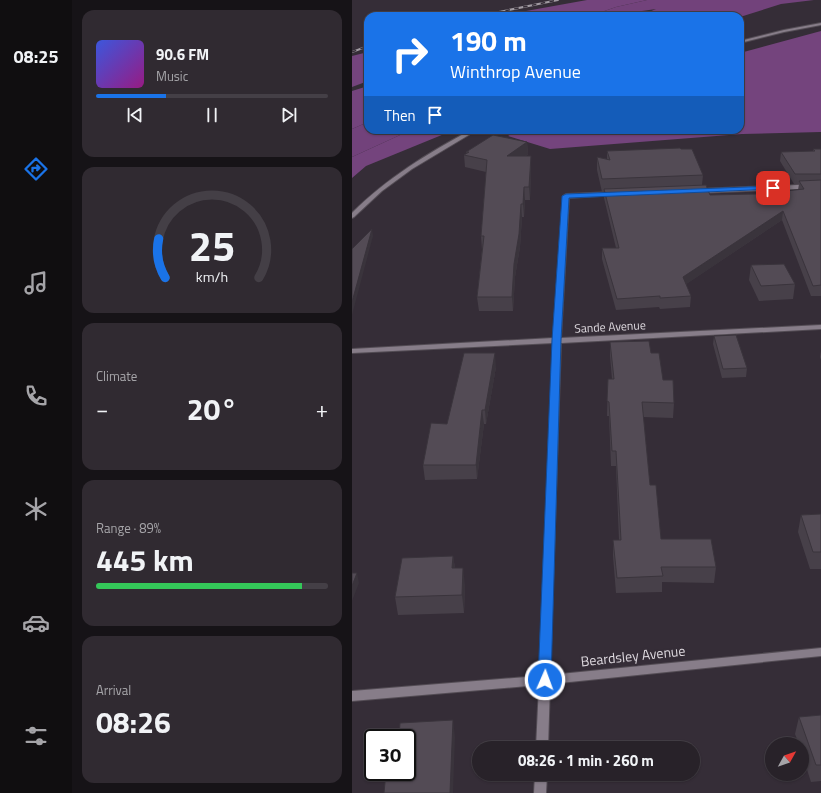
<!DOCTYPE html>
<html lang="en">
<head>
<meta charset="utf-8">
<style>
  :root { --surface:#282229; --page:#302a31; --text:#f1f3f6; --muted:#a5a4a8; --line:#443f46; --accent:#1a73e8 }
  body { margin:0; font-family:"Titillium Web",sans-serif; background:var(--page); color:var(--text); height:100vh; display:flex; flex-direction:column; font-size:15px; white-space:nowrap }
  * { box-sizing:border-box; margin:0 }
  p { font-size:13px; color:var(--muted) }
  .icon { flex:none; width:22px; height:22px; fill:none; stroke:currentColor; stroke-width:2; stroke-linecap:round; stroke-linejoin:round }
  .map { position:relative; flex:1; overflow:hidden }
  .drawer { display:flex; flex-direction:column; gap:10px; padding:10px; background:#161317; width:280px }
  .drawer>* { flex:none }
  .guide { position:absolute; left:12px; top:12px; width:380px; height:122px; border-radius:12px; box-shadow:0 1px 3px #0004,0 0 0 1px var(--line); background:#1a73e8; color:#fff; overflow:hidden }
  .needle { width:26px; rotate:50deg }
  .controls { position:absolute; left:413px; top:737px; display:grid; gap:8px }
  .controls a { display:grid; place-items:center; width:44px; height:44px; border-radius:50%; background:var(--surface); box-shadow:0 1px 3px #0004,0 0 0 1px var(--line); font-size:20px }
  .speed { position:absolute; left:12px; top:729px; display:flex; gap:8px; font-size:20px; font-weight:700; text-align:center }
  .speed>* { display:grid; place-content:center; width:52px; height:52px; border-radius:50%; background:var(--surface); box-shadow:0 1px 3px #0004,0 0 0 1px var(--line); line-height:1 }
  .speed .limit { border:2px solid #111; border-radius:6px; background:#fff; color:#111 }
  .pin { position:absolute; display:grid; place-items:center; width:34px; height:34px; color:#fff; margin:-17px; border-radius:8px; box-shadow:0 2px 6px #0006 }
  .me { position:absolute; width:44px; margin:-22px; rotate:2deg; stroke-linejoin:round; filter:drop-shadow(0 0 3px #0008) }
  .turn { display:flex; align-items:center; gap:14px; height:84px; padding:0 20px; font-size:18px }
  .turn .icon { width:52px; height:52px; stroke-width:2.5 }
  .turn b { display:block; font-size:28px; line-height:34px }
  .then { display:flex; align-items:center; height:38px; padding:0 20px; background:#0003; gap:8px; font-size:15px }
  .big { font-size:30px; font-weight:700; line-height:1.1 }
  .drawer .tile { flex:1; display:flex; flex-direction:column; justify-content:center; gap:6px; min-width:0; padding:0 14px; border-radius:12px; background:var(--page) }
  .drawer .dial { align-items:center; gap:0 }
  .dial svg { height:104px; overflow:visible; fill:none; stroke:var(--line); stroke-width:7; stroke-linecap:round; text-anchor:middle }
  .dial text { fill:var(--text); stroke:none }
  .song { display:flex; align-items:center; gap:12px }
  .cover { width:48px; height:48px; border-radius:6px; background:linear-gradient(135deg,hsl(230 70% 55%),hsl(310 70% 35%)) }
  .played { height:4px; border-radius:2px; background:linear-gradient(90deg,var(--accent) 30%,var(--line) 30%) }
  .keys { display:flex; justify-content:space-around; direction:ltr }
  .heat { display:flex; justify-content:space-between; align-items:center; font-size:22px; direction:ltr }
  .charge { height:6px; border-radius:3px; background:linear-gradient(90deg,#34c759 89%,var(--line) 0) }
  .trip { position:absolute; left:120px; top:741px; width:228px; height:40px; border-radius:20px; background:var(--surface); box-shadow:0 1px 3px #0004,0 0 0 1px var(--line); font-weight:700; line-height:40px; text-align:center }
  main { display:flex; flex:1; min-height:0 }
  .menu { display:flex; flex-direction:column; width:72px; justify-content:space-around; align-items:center; background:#100e10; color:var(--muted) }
  .menu .icon { width:28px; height:28px }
  .menu .on { color:var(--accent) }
  .menu b { font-size:18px; color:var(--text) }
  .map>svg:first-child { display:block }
  .forest { fill:#74447d }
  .water { fill:#72427b }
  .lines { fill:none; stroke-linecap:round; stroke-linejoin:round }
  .minor-casing { stroke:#534c54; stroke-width:2 }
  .minor { fill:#877d89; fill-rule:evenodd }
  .rail-casing { stroke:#a19ba2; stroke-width:2 }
  .rail { stroke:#352d37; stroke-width:1.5; stroke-dasharray:4.5; stroke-linecap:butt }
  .wall { fill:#474049 }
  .shaded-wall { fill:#3a343c }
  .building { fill:#534b55; stroke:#3a343c }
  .route { fill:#1a73e8; stroke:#114b97 }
  .labels { text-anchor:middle; stroke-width:4; stroke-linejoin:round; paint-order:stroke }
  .street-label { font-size:12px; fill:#ded9df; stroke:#352d37 }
  .near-street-label { font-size:14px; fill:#ded9df; stroke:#352d37 }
</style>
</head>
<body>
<main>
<nav class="menu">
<b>08:25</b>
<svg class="icon on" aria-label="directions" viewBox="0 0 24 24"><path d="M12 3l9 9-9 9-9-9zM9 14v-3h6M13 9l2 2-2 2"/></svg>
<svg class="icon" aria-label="music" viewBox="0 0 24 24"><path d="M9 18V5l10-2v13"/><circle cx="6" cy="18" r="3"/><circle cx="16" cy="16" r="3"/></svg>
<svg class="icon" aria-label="phone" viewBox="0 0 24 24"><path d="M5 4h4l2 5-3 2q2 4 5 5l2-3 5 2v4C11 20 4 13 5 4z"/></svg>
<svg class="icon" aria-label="climate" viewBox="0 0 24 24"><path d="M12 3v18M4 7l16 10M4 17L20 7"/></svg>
<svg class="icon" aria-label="car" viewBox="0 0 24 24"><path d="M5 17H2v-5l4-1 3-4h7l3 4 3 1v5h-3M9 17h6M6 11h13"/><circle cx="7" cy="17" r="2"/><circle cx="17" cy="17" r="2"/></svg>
<svg class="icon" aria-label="filters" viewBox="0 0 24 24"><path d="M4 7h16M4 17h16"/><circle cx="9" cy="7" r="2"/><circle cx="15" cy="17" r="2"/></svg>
</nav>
<section class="drawer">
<div class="tile">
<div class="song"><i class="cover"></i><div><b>90.6 FM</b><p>Music</p></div></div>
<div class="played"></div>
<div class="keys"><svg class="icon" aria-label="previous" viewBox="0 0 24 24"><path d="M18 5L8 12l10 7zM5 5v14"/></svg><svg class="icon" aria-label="pause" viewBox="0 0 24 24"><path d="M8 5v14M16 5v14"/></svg><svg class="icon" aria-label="next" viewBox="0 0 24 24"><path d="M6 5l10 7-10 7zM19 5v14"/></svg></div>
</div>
<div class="tile dial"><svg viewBox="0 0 100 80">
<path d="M14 69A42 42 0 1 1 86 69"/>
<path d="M14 69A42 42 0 0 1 9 39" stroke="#1a73e8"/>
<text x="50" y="56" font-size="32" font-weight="700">25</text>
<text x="50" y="72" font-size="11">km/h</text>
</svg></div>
<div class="tile"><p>Climate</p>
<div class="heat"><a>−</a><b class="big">20°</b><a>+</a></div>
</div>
<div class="tile"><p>Range · 89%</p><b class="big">445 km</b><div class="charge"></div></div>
<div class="tile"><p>Arrival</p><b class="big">08:26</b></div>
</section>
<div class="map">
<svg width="469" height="793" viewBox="0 0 469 793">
  <rect width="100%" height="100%" fill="#352d37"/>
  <path class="forest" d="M235,0H295L264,7L238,16H146Z
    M469,31V132L390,134L198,149L156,136L165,130H388V53Z
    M16,52V81L0,87V56Z
    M16,86V122L0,129V91Z
    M59,130H102L14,166L0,178V157Z"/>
  <path class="water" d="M295,0H462L429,4L388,17L288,16L304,9L255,16H238L264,7Z
    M16,122V130H59L0,157V129Z"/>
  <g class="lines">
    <g class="minor-casing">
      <path id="minor" d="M469,23V25L432,32L388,43V41L432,30Z
        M119,130H125L60,169L30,191L2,217L0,218V213C35,178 76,153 119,130Z
        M469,184V188L346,193L343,191L346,189Z
        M262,192L265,194L264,195L217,198L209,338L469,325V329L209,343L198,675L469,648V656L198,684L196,748H184L187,685L0,701V691L187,676L201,343L0,353V349L201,338L211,196L214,194Z
        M183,774H195L194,793H182Z"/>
    </g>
    <use href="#minor" class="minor"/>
    <g class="rail-casing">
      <path id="rail" d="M127,16L206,0
        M0,52L16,46"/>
    </g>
    <use href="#rail" class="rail"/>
  </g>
  <path class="wall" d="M175,142L176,154L174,156L179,168L178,200H173L172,217H170L168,247L163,277L161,311H127L125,297L130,250L129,236L134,172L113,167L112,155L114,154V152Z
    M329,149L351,175L350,185L358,195L405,194L446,190L447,184H442L428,161L429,152L461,151V149H469V296H459L430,220L334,284L339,296L338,307L308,309L307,307L264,310L250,259V248H264L252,198V192H250L245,170V157L255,159V151Z
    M399,265L443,284L441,299L407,301L397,280Z
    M362,336L395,368L394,377L370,378L361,344Z
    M258,342L299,353L322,403L321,418L291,417L298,485L309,539L364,567L362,583L310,582V592L264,593L261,556V540H267L264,466H259L257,416H255L256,379H260L258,356Z
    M469,351V360L468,357Z
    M144,367L134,424H132L125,479L73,480L71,465L95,424Z
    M469,514V569H458L446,532L449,515Z
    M101,556L103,568L113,585L112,613L46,615L43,597Z
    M469,715V781L459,782L450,754V744H447L443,734L447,717Z"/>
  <path class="shaded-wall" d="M175,142L176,154L156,168L155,156Z
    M179,156V168L178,200L177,187Z
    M172,187L173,200L172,217L171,204Z
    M169,204L170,217L168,247L163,277L161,311L160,297L162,264Z
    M431,211L430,220L330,287L331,277Z
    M20,229L21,236L0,315V302Z
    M143,353L144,367L134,424L133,410Z
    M130,410L132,424L125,479L124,465Z
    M101,556L104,574L100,568Z
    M111,568L113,585L112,613L110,595Z
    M5,573L7,583L0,601V586Z
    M101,720L103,737L101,793H98Z"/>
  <path class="building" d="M141,135L175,142L155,156H179L177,187H172L171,204H169L167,234L162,264L160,297H125L132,236H129L135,160L112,155L117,152H114Z
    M328,148L329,149H340L351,175L250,179L245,157L258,160L255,151Z
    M461,149H469V174H443L429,152L463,151Z
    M469,180V285L461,286L431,211L331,277L339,296L308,298V296L265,299L250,248H267L252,189L354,185L358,195L405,194L452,189L447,181Z
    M20,229L0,302V249Z
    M432,264L443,284L409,286L399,265Z
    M384,335L395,368L371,369L362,336Z
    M297,341L299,353H307L311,380H321L322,403L290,402L298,485H304L309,539H359L364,567H309L311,576L265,578L261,540H269L264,451H260L257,402L255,401L256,379H262L258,342Z
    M112,353H143L133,410H130L124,465H71L79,423L95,424Z
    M469,514V552H461L449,515Z
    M101,556L100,568H111L110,595L43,597L50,558Z
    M0,573H5L0,586Z
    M469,715V765H464L447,717Z
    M101,720L98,793H32L34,772H55V738H47L48,723Z"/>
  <path class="route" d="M421,186H423V189L217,198L209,340L199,680L197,684L193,686L188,684L186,680L200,340L210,196L214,194Z"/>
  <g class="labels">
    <g class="street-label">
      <text transform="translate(258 327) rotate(-3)" y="4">Sande Avenue</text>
    </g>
    <g class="near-street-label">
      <text transform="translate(281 656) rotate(-6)" y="5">Beardsley Avenue</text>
    </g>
  </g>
</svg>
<div class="controls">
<a><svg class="needle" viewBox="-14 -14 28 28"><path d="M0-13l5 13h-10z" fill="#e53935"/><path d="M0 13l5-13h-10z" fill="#a5a4a8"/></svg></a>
</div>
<div class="speed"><div class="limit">30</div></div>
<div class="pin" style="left:421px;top:188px;background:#d93025"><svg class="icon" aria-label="arrive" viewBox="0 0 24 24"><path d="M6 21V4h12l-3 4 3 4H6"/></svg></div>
<svg class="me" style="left:193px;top:680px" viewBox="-20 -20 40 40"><circle r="17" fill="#1a73e8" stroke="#fff" stroke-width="3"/><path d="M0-11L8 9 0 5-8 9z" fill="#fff"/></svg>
<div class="trip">08:26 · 1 min · 260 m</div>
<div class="guide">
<div class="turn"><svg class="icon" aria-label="right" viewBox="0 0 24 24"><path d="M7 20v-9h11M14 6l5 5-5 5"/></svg><div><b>190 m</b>Winthrop Avenue</div></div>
<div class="then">Then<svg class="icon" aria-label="arrive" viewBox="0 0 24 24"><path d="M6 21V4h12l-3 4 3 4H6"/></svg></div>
</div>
</div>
</main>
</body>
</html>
